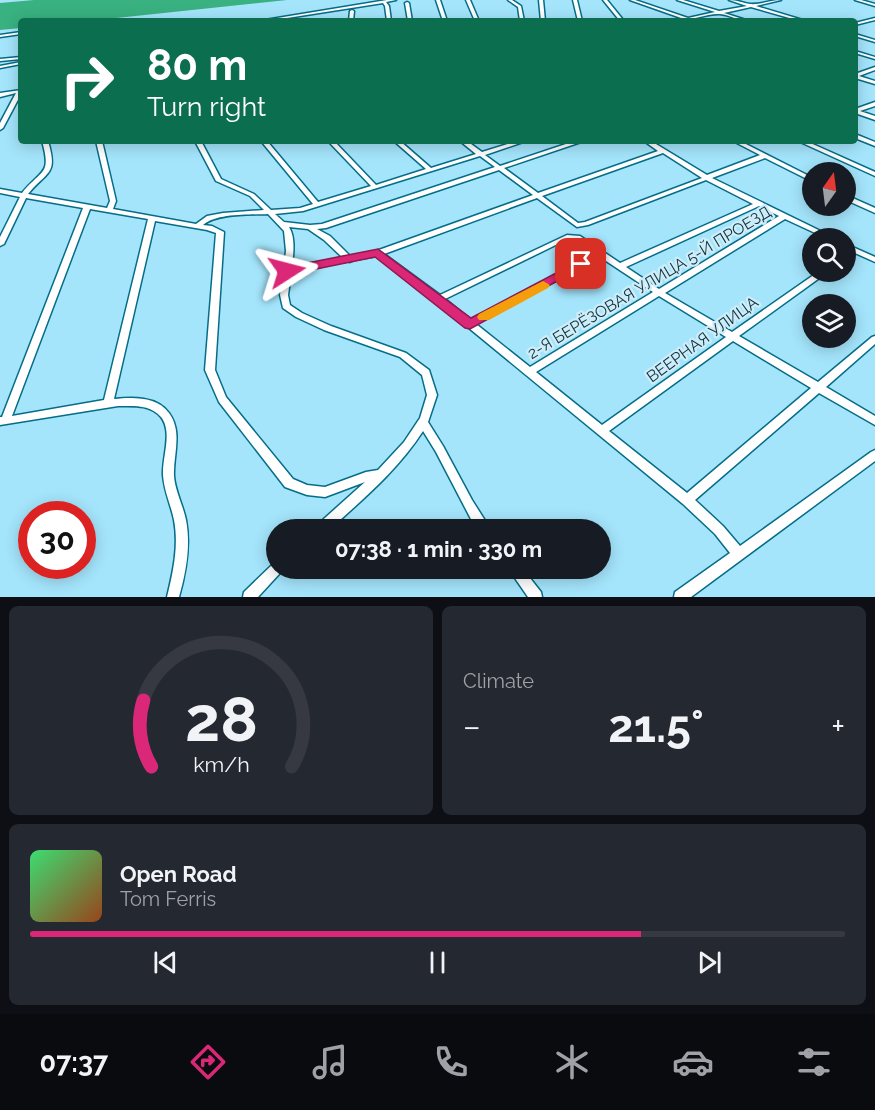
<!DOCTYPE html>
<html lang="en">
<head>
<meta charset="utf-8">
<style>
  :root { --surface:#171b24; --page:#242831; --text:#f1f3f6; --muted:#9ea1a6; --line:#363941; --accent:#db2777 }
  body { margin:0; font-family:Raleway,sans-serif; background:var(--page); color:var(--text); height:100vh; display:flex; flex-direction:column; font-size:22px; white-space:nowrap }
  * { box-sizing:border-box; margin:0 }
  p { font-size:20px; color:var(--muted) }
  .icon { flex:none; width:33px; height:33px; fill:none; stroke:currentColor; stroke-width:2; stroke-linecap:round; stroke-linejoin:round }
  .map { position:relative; height:597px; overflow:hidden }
  .side { display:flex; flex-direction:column; gap:9px; padding:9px; background:#0d0f14; flex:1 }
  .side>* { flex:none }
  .guide { position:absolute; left:18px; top:18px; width:840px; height:126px; border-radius:6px; box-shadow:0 3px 15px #0003; background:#0b6e4f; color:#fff; overflow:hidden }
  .needle { width:39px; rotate:14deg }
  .buttons { position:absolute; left:802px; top:162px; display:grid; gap:12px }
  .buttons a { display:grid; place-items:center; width:54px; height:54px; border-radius:50%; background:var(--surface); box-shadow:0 3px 15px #0003; font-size:30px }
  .speed { position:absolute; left:18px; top:501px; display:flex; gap:12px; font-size:30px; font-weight:700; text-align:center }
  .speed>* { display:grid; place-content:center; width:78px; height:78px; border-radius:50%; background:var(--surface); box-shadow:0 3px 15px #0003; line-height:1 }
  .speed .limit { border:9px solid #d22; background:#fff; color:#111 }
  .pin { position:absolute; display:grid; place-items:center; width:51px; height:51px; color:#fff; margin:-26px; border-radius:12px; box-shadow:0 3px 9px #0006 }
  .me { position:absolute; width:66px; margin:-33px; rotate:81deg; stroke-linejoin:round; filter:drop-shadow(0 0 4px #0008) }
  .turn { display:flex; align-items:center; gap:21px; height:126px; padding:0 30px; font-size:27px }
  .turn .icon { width:78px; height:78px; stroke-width:2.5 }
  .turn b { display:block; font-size:42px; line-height:51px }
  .big { font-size:45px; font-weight:700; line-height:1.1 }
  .side .widget { flex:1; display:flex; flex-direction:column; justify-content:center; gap:9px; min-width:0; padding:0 21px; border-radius:9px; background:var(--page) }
  .side .dial { align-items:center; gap:0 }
  .dial svg { height:156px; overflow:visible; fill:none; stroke:var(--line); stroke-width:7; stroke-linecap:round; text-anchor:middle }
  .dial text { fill:var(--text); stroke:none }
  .song { display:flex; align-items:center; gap:18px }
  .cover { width:72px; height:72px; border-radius:9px; background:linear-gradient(135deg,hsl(140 70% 55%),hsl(20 70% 35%)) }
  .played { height:6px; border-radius:3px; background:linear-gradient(90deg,var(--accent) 75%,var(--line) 75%) }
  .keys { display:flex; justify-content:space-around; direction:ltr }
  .heat { display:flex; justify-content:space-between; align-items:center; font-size:33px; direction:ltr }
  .side .tiles { flex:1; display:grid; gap:9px; grid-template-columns:1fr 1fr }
  .widget:last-child { grid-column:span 2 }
  .trip { position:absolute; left:266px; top:519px; width:345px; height:60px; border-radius:30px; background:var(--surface); box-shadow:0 3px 15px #0003; font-weight:700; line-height:60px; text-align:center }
  .tabs { display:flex; height:96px; justify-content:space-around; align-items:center; background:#090b0e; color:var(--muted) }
  .tabs .icon { width:42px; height:42px }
  .tabs .current { color:var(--accent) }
  .tabs b { font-size:27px; color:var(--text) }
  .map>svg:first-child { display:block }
  .water { fill:#39b180 }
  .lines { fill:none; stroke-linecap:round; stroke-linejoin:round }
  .street-casing { stroke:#056d87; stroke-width:3 }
  .street { fill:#fff; fill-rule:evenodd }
  .route { fill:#db2777; stroke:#8e194d; stroke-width:1.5 }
  .slow { fill:#f59e0b }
  .labels { text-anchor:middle; stroke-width:4.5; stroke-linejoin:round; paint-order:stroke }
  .street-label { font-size:16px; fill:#0e323e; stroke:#ceedf8 }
</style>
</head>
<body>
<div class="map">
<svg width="875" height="597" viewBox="0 0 875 597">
  <rect width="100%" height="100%" fill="#a4e5fc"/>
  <path class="water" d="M34,0H287L88,21H21V28L0,30V3Z"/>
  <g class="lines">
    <g class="street-casing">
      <path id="street" d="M387,0H396L386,2L389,6L391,21H387L385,6L383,3L268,21H259Z
        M436,0H440L447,21H443Z
        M466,0H470L479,21H475Z
        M508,0H512L521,6L524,21H520L518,7Z
        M539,0H543L545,21H541Z
        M573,0H577L582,21H578Z
        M603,0H607L624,21H620Z
        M630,0H635L688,18L715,12L677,0H683L719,11L747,6L729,0C737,0 743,3 750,4C760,5 771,0 781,0L756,6L806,21H800L751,7L724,13L749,21C739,21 730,15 720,14C709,13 690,21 676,21L684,19Z
        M855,0H861L875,4V6Z
        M407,2L409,3L412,21H408L405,3Z
        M352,10L354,11L353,21H349L350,11Z
        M875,18V20L855,25V23Z
        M21,32V34L0,37V35Z
        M855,34L875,40V42L855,36Z
        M855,51L875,57V59L855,53Z
        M21,57V59L0,61V59Z
        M21,62V64L0,68V66Z
        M875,67V70L859,76L875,81V84L855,78V74Z
        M21,90V94L3,128L0,130V123L16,93L0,97V93Z
        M875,102V106L860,111L875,116V120L855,113V109Z
        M855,134L875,142V146L855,138Z
        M42,141H48C58,175 48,170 28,194L107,208L110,201L96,141H102L116,201L113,209L196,224L207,216L223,213L264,210L250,196L216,181L195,141H201L221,179L254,194L271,210L300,208L313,204L261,141H267L318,202L371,186L328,141H334L376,185L426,169L394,141H400L431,168L476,154L460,141H467L482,152L517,141H526L485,155L500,166L575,141H584L504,168L538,193L658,151L644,141H651L707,175L760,155L733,141H740L813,178V182L765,158L712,178L835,238H826L785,219L665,293L732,332L818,272H826L825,274L739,336L818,382L872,337L875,336V344L826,387L875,416V425L819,393L695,500L723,526L740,546L871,452L875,450V461L691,597H674L675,592L730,553L715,534L683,504L436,301L377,256L354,260L350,262L347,261L291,273L288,295L290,305L302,313L331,326L406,353L429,370L437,395L428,422L443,446L472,500L491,530H478L472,521L436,452L423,431C398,470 363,499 329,530H314L316,526L365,482L325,497L307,495L285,487L219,402L205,370L216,233L207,230L155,221L114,399C132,397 157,396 169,413C183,432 173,455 174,476C175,491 183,505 186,520C191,546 186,572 179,597H167C173,572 179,546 174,520C171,505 164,491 163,475C162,457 173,432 161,417C150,404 133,406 118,406L0,425V417H2L83,208L26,198L4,244L0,246V237L20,197L0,193V189L22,193C41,169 52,176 42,141ZM663,153L702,178L585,222L578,223L542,196ZM480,156L495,167L322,224L310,225L284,222L275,214L303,211ZM499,170L533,195L376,251L350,256L330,236L317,229L326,228ZM706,180L753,204L620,263L580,236L567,235L440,295L384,254L537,198L577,227L588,225ZM759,206L779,216L659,289L626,267ZM90,209L148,219L104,400L12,416ZM268,214L284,231L286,251L280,295L283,308L296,317L324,330L400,357L422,375L427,395L420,418L404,442L378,470L366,472L325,487L307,485L293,479L226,397L215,370L224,232L212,226L203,225C217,213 249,215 268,214ZM289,227L308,229L324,240L343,258L292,268C293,255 296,238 289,227ZM568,239L575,240L595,254L471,320L445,299ZM600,257L653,292L530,367L476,324ZM659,296L726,337L602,425L536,372ZM733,341L811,388L687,493L609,431Z
        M798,141H806L875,172V176Z
        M846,195L875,208V213L846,200Z
        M846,244L875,257V262L846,249Z
        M276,562V568H283L281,572L258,597H243L244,592L273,564Z
        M508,568H522L541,592L542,597H528Z"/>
    </g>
    <use href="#street" class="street"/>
  </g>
  <path class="route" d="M378,249L471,318L577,262L581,261L588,264L470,329L465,328L375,257L287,275L281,271L287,267Z"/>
  <path class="slow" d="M543,281L550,285L548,288L489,320H479L477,317L479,314Z"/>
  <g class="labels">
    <g class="street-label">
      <text transform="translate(649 282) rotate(-31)" y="6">2-Я БЕРЁЗОВАЯ УЛИЦА 5-Й ПРОЕЗД</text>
      <text transform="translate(702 339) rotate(-36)" y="6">ВЕЕРНАЯ УЛИЦА</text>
    </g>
  </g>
</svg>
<div class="buttons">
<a><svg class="needle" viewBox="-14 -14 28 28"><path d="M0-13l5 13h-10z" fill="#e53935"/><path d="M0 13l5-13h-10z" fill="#9ea1a6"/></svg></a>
<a><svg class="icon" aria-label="search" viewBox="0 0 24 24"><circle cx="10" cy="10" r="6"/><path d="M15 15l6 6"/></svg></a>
<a><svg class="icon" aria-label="layers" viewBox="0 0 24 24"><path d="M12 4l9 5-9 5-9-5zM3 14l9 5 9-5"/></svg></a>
</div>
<div class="speed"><div class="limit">30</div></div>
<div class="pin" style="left:581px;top:264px;background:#d93025"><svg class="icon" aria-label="arrive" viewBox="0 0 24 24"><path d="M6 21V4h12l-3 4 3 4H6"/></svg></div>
<svg class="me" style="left:287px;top:271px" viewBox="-20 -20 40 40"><path d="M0-17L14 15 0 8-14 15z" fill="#db2777" stroke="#fff" stroke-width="4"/></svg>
<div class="trip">07:38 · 1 min · 330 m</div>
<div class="guide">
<div class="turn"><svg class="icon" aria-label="right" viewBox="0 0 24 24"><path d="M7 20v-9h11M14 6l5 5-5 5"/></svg><div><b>80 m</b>Turn right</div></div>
</div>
</div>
<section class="side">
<div class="tiles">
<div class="widget dial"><svg viewBox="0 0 100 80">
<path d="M14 69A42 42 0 1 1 86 69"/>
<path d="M14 69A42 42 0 0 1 10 35" stroke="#db2777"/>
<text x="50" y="56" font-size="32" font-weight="700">28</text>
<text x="50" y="72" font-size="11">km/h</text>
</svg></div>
<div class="widget"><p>Climate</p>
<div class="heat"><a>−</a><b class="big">21.5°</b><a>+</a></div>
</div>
<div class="widget">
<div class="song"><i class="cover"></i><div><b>Open Road</b><p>Tom Ferris</p></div></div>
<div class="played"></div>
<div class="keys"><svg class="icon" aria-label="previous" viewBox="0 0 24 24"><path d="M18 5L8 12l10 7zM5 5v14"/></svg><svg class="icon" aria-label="pause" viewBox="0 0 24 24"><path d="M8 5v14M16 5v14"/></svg><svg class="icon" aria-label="next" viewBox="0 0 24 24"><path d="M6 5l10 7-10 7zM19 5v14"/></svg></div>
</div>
</div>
</section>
<nav class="tabs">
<b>07:37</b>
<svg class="icon current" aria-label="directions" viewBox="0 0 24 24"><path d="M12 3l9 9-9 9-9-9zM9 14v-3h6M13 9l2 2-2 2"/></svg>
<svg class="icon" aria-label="music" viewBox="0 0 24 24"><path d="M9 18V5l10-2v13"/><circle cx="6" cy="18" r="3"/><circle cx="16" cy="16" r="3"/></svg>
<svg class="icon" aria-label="phone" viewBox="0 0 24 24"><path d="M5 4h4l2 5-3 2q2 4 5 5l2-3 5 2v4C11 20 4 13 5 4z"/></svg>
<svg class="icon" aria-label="climate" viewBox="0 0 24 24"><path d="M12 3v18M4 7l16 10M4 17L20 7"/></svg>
<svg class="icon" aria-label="car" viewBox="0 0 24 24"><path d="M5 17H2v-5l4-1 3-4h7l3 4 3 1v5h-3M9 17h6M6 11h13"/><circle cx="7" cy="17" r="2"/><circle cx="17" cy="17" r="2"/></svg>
<svg class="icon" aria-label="filters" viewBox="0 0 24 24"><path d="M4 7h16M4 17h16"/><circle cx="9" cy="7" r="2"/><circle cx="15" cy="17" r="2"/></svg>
</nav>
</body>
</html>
